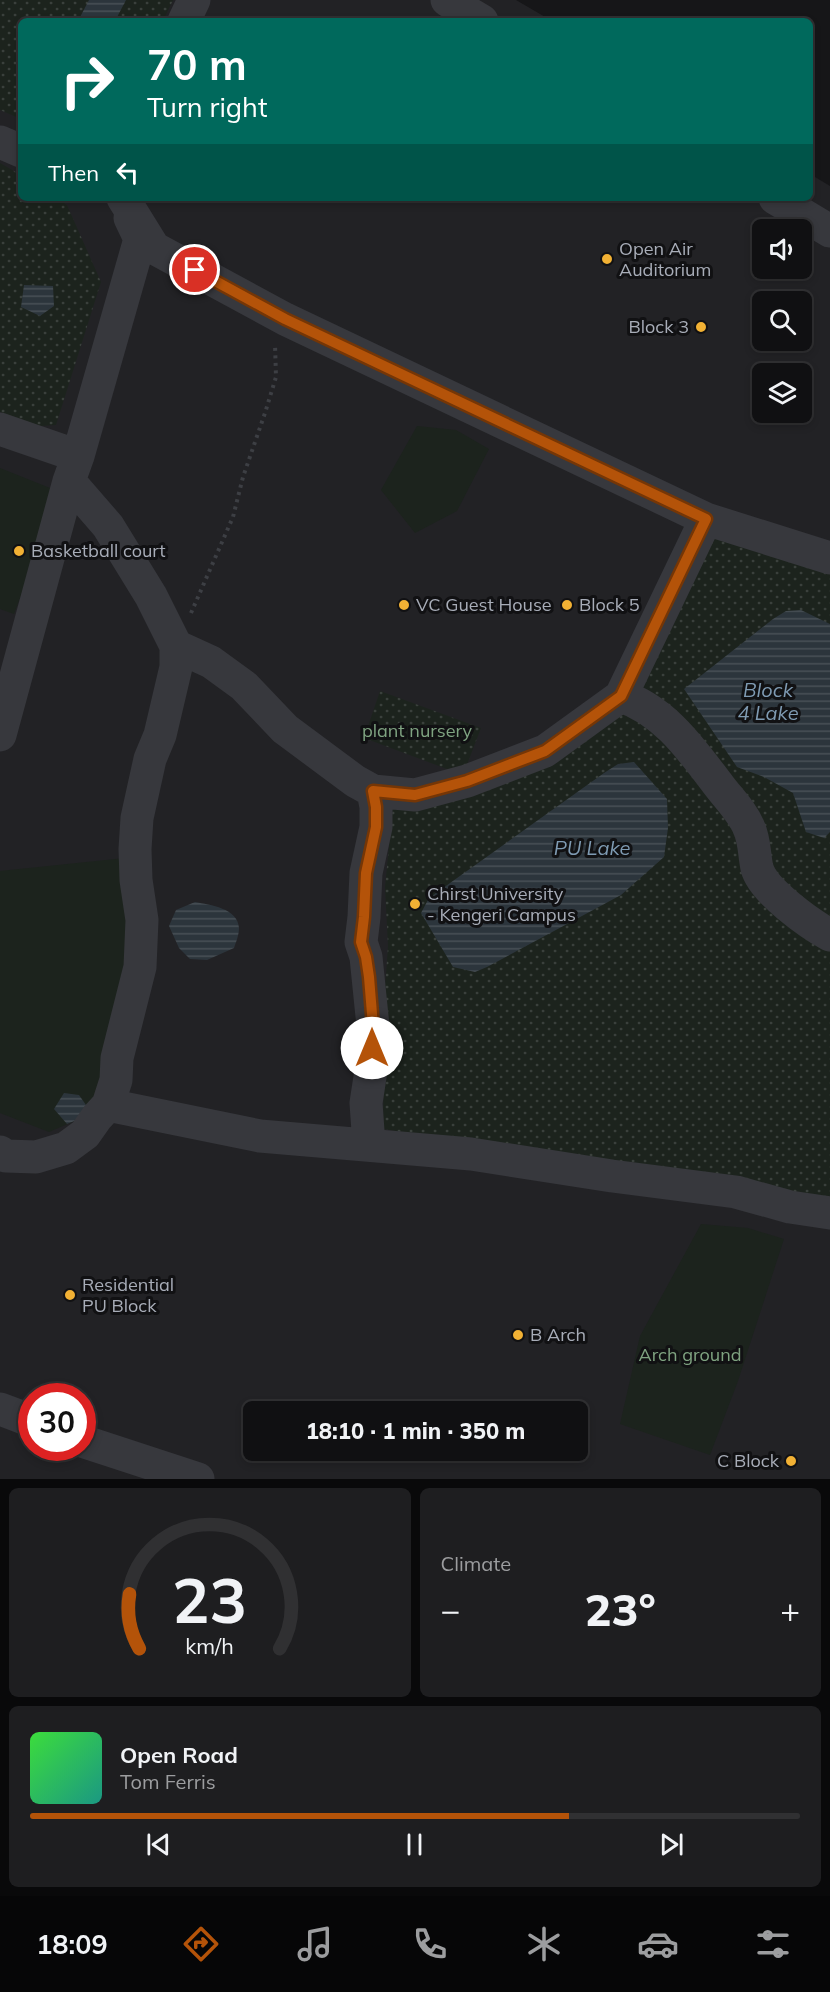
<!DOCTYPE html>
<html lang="en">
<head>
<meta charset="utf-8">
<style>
  :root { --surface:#101012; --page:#1e1e20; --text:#f1f3f6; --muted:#9c9d9f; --line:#303032; --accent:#b45309 }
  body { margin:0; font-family:Mulish,sans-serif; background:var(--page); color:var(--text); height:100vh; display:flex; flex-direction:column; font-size:22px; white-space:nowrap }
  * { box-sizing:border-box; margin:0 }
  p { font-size:20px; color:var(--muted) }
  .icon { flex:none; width:33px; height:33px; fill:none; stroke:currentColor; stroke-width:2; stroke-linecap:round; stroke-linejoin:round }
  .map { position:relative; height:1479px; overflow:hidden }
  .drawer { display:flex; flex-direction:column; gap:9px; padding:9px; background:#09090a; flex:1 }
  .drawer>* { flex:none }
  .guide { position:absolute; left:18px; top:18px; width:795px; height:183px; border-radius:9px; box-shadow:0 3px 9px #0003,0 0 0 2px var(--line); background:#00695c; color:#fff; overflow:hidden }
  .tools { position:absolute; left:752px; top:219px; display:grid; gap:12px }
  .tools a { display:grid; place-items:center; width:60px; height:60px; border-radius:9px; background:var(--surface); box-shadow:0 3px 9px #0003,0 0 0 2px var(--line); font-size:30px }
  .speed { position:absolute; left:18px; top:1383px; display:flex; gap:12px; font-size:30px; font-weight:700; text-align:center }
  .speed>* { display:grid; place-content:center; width:78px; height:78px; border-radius:50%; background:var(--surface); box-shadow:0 3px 9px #0003,0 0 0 2px var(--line); line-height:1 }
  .speed .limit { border:9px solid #d22; background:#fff; color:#111 }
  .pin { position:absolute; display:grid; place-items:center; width:51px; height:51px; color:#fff; margin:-26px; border:3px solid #fff; border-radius:50%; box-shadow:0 2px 6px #0007 }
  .me { position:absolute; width:66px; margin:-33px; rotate:0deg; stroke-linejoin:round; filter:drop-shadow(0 0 4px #0008) }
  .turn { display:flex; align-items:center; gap:21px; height:126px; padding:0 30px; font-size:27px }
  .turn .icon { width:78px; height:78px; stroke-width:2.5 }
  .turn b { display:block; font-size:42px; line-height:51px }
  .then { display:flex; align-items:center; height:57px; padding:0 30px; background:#0003; gap:12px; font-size:22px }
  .big { font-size:45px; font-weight:800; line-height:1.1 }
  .drawer .card { flex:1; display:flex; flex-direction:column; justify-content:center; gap:9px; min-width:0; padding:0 21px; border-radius:9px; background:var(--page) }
  .drawer .dial { align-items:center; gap:0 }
  .dial svg { height:156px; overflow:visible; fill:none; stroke:var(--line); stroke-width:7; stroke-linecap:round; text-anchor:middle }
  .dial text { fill:var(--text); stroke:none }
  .song { display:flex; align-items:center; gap:18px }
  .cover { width:72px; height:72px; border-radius:9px; background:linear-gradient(135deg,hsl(120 70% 55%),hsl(170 70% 35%)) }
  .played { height:6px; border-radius:3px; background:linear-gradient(90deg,var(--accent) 70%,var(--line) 70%) }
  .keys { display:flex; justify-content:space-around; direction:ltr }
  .heat { display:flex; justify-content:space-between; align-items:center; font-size:33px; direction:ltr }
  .drawer .tiles { flex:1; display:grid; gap:9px; grid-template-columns:1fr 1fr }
  .card:last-child { grid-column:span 2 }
  .trip { position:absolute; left:243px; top:1401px; width:345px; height:60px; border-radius:9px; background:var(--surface); box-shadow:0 3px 9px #0003,0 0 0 2px var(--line); font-weight:800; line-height:60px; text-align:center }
  .tab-bar { display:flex; height:96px; justify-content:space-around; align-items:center; background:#060607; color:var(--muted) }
  .tab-bar .icon { width:42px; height:42px }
  .tab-bar .on { color:var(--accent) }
  .tab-bar b { font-size:27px; color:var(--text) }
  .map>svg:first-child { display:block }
  .built { fill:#222225; fill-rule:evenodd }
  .park { fill:#1c231d }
  .garden { fill:url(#garden-dots) }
  .water { fill:url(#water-rules) }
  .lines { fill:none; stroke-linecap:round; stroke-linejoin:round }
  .path { stroke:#3d3f44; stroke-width:4; stroke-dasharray:3 4.5; stroke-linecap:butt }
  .minor { stroke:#37383d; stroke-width:33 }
  .route-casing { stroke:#753606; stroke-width:15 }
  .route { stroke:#b45309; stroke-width:10 }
  .poi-dot { fill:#f2b134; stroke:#111113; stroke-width:2 }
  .labels { text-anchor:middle; stroke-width:6; stroke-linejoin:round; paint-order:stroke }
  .poi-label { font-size:18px; fill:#a8adb8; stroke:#111113; text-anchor:start }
  .park-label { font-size:18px; fill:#7fa381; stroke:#111113 }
  .water-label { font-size:20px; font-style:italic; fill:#7f9bb3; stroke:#111113 }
</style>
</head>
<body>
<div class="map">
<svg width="830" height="1479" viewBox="0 0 830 1479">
  <defs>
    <pattern id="garden-dots" width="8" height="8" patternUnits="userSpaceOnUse" patternTransform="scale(1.5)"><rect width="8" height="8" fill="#1c231d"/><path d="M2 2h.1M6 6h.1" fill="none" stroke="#3a403c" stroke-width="1.8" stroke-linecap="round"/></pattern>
    <pattern id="water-rules" width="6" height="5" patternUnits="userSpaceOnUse" patternTransform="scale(1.5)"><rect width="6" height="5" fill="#2c353c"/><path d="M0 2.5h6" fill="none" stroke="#485056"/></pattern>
  </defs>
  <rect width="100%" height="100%" fill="#161618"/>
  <path class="built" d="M0,0H516L552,21H21V198H810V174L830,186V1479H0ZM762,230H801V268H762ZM762,302H801V340H762ZM762,374H801V412H762ZM32,1396H82V1448H32ZM254,1412H578V1450H254Z"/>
  <path class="park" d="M417,426L456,430L489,449L457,511L415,533L381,490Z
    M0,468L60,492L14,614L0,609Z
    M125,858L133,944L101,1089L84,1117L49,1132L0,1113V871Z
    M701,1224L748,1228L784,1239L738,1381L710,1455L620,1424L640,1336Z"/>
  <path class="garden" d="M0,0H173L163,21H21V119L0,110Z
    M0,163L21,175V198H56L67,205L101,282L56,425L40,426L0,412Z
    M708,525L830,564V1200L383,1129L385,988L388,946L385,887L393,805L540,763L633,684Z
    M380,691L481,728L463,775L364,738Z"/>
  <path class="water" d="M89,0H126L115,21H78Z
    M24,285L53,286L54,306L40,316L21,307Z
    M801,610L830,624V832L824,838L806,832L793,793L764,777L737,767L684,689L773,619L786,611Z
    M634,762L667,799L668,828L664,857L621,895L487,967L475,972L453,967L421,913L429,898L604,773L618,764Z
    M195,902C210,905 238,908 239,928C239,935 236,942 234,948L207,960L190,959L179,948L169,926L176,910Z
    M64,1093L79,1095L86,1105L84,1117L67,1124L54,1109Z"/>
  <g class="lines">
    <path class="path" d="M191,613L233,517L243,477L265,413L276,377L275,344"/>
    <path class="minor" d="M447,0L482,21
      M184,21L194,0
      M0,142L21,151
      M123,198L154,248L285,319L706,519L830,558
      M775,198L830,231
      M0,429L78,456
      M176,646L211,662L244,686L285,729L355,781L373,791L376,807V827L366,873L364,917L361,942L366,957L373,1026L372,1064L366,1103L369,1145
      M621,696L706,519
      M0,735L69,481L78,456L140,239L130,218
      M373,791L415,795L467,781L545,751L621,696C666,711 693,752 720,787C730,800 743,813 749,828C755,841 754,855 757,868C763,891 810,924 830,935
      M108,1105L260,1136L471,1154L612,1176L736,1192L790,1207L830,1213
      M0,1152L6,1156L36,1157L66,1148L85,1134L97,1117L108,1105L116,1080L117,1058L140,967L142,920L136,880L135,849L137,818L150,759L160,735L176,667V646L151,596L108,526L69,481
      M0,1409L32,1421
      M82,1441L198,1479"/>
  </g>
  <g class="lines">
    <g class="route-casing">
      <path id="route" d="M195,270L285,319L706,519L621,696L545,751L467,781L415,795L373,791L376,807V827L366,873L364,917L361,942L366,957L369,977L373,1026L372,1048"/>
    </g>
    <use href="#route" class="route"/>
  </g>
  <g class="poi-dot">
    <circle cx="607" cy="259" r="6"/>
    <circle cx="701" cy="327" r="6"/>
    <circle cx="19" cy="551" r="6"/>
    <circle cx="404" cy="605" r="6"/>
    <circle cx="567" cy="605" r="6"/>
    <circle cx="415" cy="904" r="6"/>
    <circle cx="70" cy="1295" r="6"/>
    <circle cx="518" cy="1335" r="6"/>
    <circle cx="791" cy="1461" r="6"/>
  </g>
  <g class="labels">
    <g class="poi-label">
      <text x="619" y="255">Open Air<tspan x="619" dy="21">Auditorium</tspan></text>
      <text x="689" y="333" text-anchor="end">Block 3</text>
      <text x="31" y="557">Basketball court</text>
      <text x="416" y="611">VC Guest House</text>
      <text x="579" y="611">Block 5</text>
      <text x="427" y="900">Chirst University<tspan x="427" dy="21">- Kengeri Campus</tspan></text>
      <text x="82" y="1291">Residential<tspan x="82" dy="21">PU Block</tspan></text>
      <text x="530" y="1341">B Arch</text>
      <text x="779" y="1467" text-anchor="end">C Block</text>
    </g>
    <g class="park-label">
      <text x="417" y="737">plant nursery</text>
      <text x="690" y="1361">Arch ground</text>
    </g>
    <g class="water-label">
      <text x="768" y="697">Block<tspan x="768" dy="23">4 Lake</tspan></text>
      <text x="592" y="855">PU Lake</text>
    </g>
  </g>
</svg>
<div class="tools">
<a><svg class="icon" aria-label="sound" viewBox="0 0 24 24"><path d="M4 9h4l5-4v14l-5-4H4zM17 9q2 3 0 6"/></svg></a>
<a><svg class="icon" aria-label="search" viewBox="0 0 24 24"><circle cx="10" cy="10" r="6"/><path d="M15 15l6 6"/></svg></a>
<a><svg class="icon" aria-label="layers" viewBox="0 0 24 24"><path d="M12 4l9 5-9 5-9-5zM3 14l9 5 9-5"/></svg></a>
</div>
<div class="speed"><div class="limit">30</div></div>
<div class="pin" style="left:195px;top:270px;background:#d93025"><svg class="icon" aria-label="arrive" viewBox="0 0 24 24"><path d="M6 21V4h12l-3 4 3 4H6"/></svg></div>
<svg class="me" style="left:372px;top:1048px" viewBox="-20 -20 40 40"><circle r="19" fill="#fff"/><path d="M0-13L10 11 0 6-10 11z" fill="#b45309"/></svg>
<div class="trip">18:10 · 1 min · 350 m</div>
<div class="guide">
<div class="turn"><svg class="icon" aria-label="right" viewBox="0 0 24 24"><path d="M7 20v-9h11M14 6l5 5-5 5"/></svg><div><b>70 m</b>Turn right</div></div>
<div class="then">Then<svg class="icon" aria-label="left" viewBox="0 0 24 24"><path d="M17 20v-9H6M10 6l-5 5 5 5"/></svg></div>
</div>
</div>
<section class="drawer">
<div class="tiles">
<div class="card dial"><svg viewBox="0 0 100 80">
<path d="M14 69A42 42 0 1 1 86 69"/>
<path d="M14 69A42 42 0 0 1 9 41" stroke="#b45309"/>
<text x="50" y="56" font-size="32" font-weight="700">23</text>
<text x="50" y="72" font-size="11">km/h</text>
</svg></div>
<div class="card"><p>Climate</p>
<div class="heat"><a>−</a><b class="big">23°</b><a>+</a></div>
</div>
<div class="card">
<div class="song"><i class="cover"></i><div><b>Open Road</b><p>Tom Ferris</p></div></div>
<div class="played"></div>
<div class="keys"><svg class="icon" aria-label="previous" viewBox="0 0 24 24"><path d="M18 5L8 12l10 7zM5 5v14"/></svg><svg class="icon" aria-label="pause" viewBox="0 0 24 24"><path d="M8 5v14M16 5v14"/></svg><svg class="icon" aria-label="next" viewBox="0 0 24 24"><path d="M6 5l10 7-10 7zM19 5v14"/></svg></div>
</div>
</div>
</section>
<nav class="tab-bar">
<b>18:09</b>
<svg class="icon on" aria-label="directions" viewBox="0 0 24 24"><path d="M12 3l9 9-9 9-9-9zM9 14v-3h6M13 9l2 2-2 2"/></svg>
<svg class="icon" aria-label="music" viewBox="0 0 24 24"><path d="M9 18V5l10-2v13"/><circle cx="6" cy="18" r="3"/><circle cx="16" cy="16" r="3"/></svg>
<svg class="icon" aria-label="phone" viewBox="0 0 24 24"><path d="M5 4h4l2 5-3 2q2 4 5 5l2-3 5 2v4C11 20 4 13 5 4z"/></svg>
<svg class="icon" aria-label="climate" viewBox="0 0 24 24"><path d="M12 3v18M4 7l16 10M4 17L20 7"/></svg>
<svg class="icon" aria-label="car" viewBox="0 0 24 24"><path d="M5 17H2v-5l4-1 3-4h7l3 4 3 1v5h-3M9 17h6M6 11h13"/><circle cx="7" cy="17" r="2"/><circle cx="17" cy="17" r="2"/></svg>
<svg class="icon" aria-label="filters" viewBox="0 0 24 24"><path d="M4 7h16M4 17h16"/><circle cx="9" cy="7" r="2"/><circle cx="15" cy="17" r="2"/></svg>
</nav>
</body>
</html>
